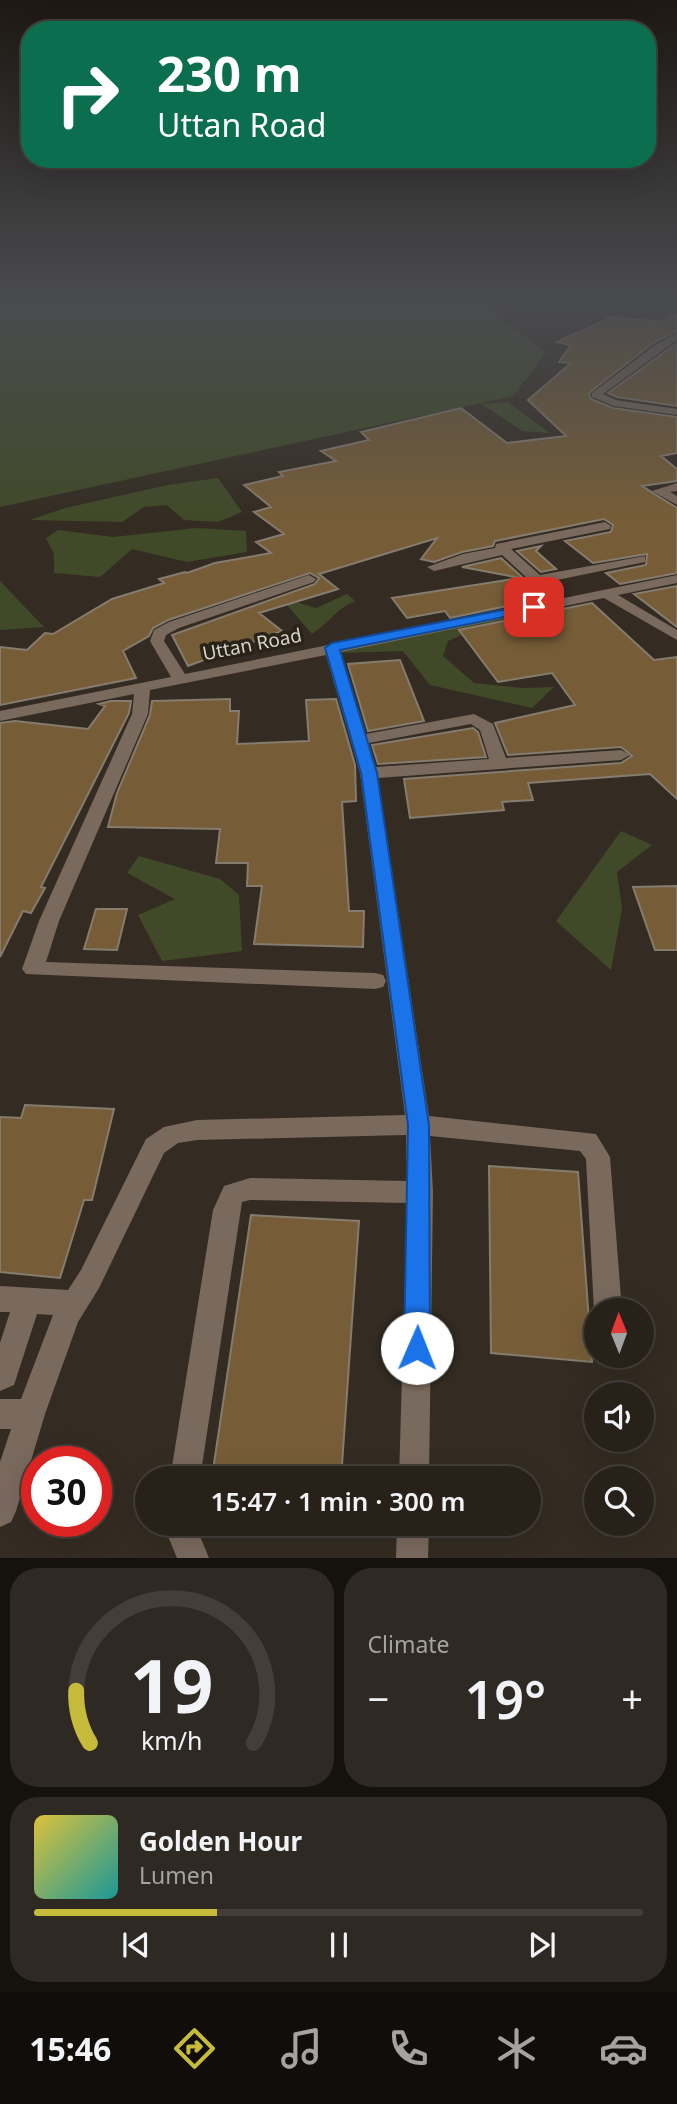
<!DOCTYPE html>
<html lang="en">
<head>
<meta charset="utf-8">
<style>
  :root { --surface:#27211a; --page:#2f2923; --text:#f1f3f6; --muted:#a4a3a2; --line:#433e39; --accent:#c7bb3c }
  body { margin:0; font-family:"Noto Sans",sans-serif; background:var(--page); color:var(--text); height:100vh; display:flex; flex-direction:column; font-size:26px; white-space:nowrap }
  * { box-sizing:border-box; margin:0 }
  p { font-size:23px; color:var(--muted) }
  .icon { flex:none; width:38px; height:38px; fill:none; stroke:currentColor; stroke-width:2; stroke-linecap:round; stroke-linejoin:round }
  .map { position:relative; height:1558px; overflow:hidden }
  .side { display:flex; flex-direction:column; gap:10px; padding:10px; background:#15120e; flex:1 }
  .side>* { flex:none }
  .top-card { position:absolute; left:21px; top:21px; width:635px; height:147px; border-radius:28px; box-shadow:0 7px 28px #0002,0 0 0 2px var(--line); background:#0b6e4f; color:#fff; overflow:hidden }
  .needle { width:46px; rotate:359deg }
  .buttons { position:absolute; left:584px; top:1298px; display:grid; gap:14px }
  .buttons a { display:grid; place-items:center; width:70px; height:70px; border-radius:50%; background:var(--surface); box-shadow:0 7px 28px #0002,0 0 0 2px var(--line); font-size:35px }
  .speed { position:absolute; left:21px; top:1446px; display:flex; gap:14px; font-size:35px; font-weight:700; text-align:center }
  .speed>* { display:grid; place-content:center; width:91px; height:91px; border-radius:50%; background:var(--surface); box-shadow:0 7px 28px #0002,0 0 0 2px var(--line); line-height:1 }
  .speed .limit { border:10px solid #d22; background:#fff; color:#111 }
  .pin { position:absolute; display:grid; place-items:center; width:60px; height:60px; color:#fff; margin:-30px; border-radius:14px; box-shadow:0 4px 10px #0006 }
  .me { position:absolute; width:77px; margin:-38px; rotate:1deg; stroke-linejoin:round; filter:drop-shadow(0 0 5px #0008) }
  .turn { display:flex; align-items:center; gap:24px; height:147px; padding:0 21px; font-size:32px }
  .turn .icon { width:91px; height:91px; stroke-width:2.5 }
  .turn b { display:block; font-size:49px; line-height:60px }
  .big { font-size:52px; font-weight:600; line-height:1.1 }
  .side .card { flex:1; display:flex; flex-direction:column; justify-content:center; gap:10px; min-width:0; padding:0 24px; border-radius:28px; background:var(--page) }
  .side .dial { align-items:center; gap:0 }
  .dial svg { height:182px; overflow:visible; fill:none; stroke:var(--line); stroke-width:7; stroke-linecap:round; text-anchor:middle }
  .dial text { fill:var(--text); stroke:none }
  .song { display:flex; align-items:center; gap:21px }
  .cover { width:84px; height:84px; border-radius:10px; background:linear-gradient(135deg,hsl(50 70% 55%),hsl(180 70% 35%)) }
  .played { height:7px; border-radius:4px; background:linear-gradient(90deg,var(--accent) 30%,var(--line) 30%) }
  .keys { display:flex; justify-content:space-around; direction:ltr }
  .heat { display:flex; justify-content:space-between; align-items:center; font-size:38px; direction:ltr }
  .side .tiles { flex:1; display:grid; gap:10px; grid-template-columns:1fr 1fr }
  .card:last-child { grid-column:span 2 }
  .trip { position:absolute; left:135px; top:1466px; width:406px; height:70px; border-radius:35px; background:var(--surface); box-shadow:0 7px 28px #0002,0 0 0 2px var(--line); font-weight:600; line-height:70px; text-align:center }
  .menu { display:flex; height:112px; justify-content:space-around; align-items:center; background:#100d0a; color:var(--muted) }
  .menu .icon { width:49px; height:49px }
  .menu .current { color:var(--accent) }
  .menu b { font-size:32px; color:var(--text) }
  .map>svg:first-child { display:block }
  .green { fill:#404a29 }
  .building { fill:#765d38; stroke:#857c6f; stroke-width:2 }
  .lines { fill:none; stroke-linecap:round; stroke-linejoin:round }
  .minor { fill:#7a695d; fill-rule:evenodd }
  .route { fill:#1a73e8; stroke:#114b97; stroke-width:2 }
  .labels { text-anchor:middle; stroke-width:7; stroke-linejoin:round; paint-order:stroke }
  .street-label { font-size:19px; fill:#d7d2cb; stroke:#2a2318 }
</style>
</head>
<body>
<div class="map">
<svg width="677" height="1558" viewBox="0 0 677 1558">
  <rect width="100%" height="100%" fill="#342c22"/>
  <path class="green" d="M0,302H497L486,307L546,353L513,396L0,507Z
    M508,402L550,433L522,431L482,404Z
    M218,478L242,512L218,522L184,520L167,505L144,507L122,522L30,520L65,508L168,485Z
    M197,528L246,531L247,552L187,562L132,549L100,577L54,573V554L46,538L58,530L113,537Z
    M0,581L44,627L0,630Z
    M347,594L355,601C333,611 332,621 312,634L281,598L316,608Z
    M562,605L576,611L473,630L448,641L443,656L474,683L522,688L554,687L532,708L430,685L403,651L334,653Z
    M621,831L652,845L617,872L622,909L611,970L556,921Z
    M139,856L220,879L239,895L242,951L162,961L138,915L175,899L127,873Z"/>
  <path class="building" d="M677,314V331L653,343L589,393L591,399L613,408L677,417V453L661,456L677,469V481L642,486L677,508V573L620,584L606,573L646,565L647,554L593,563L565,541L611,532L613,525L604,519L495,541L493,546L462,552L434,562L421,559L437,538L319,574L338,589L259,613L282,631L188,666L172,635L315,584L319,578L310,573L168,620L153,628L149,636L123,651L136,678L0,705V647L27,650L45,633L53,634L112,599L164,583L159,579L185,572L187,573L215,563L271,553L256,542L284,534L254,512L271,507L244,485L283,476L279,472L336,461L321,451L369,440L361,432L461,408L507,443L566,436L528,400L571,363L559,362L571,345L557,342L612,317L661,322Z
    M677,343V406L617,397L608,393Z
    M541,546L536,551L556,569L541,572L517,551Z
    M501,558L545,598L450,618L445,611L407,618L392,598L520,578L462,567Z
    M677,586V627L634,594Z
    M592,603L654,660L677,657V799L650,774L528,783L533,800L502,802L504,810L410,818L404,779L621,763L632,756L621,747L508,755L495,723L575,705L552,673L498,682L459,630Z
    M400,660L424,721L368,731L348,664Z
    M230,699V711H239L237,744L309,741L306,700L336,699L355,765L356,801L342,802L349,911H364L363,947L254,944L262,886H247L248,863H216L220,829L108,827L117,793L150,715L152,701Z
    M111,701H131L129,713L41,887L45,888L31,913L23,911L0,957V723L15,721L88,729L105,706L99,704Z
    M473,728L478,732L486,757L378,764L372,745Z
    M677,886V950H655L633,887Z
    M96,909H127L117,950L84,949Z
    M25,1105L114,1109L92,1200H84L60,1278L0,1272V1117L21,1118Z
    M489,1166L578,1172L592,1362L491,1353Z
    M251,1215L359,1221L341,1479L212,1477Z"/>
  <g class="lines">
    <path class="minor" d="M677,333V340L603,394L616,400L677,409V415L614,406L592,397V393L655,345Z
      M677,483V491L670,492L677,496V505L652,491Z
      M605,522L611,526L610,529L511,549L540,575L645,556V562L547,582L564,598L677,575V583L618,595L677,630V640L604,598L341,652L366,734L474,714L493,724L506,758L621,750L630,755L621,760L378,778L429,1116L596,1134L610,1157L622,1311H597V1317L594,1311L586,1159L580,1151L430,1136L433,1192L429,1479H399L407,1203L250,1200L242,1202L200,1479H170L213,1210L224,1186L250,1178L407,1181L406,1135L197,1140L178,1143L164,1153L99,1288L78,1322L45,1414L16,1511L11,1522L0,1527V1462L11,1429H0V1399H21L53,1315L37,1314L14,1385L0,1391V1343L10,1312H0V1286L68,1290L81,1270L146,1139L164,1127L197,1120L405,1115L360,773L326,655L150,690L148,714L59,921L46,962L375,973L383,975L386,981L383,987L375,989L26,974L22,969L39,921L132,714L134,694L0,721V711L171,677L150,641L154,630L169,622L309,575L316,579L314,582L179,628L166,635L164,641L185,674L551,600L502,555L434,571L427,567L463,554L495,548L496,544ZM471,724L480,730L489,759L376,767L369,743Z
      M163,1524H195L209,1558H177Z
      M397,1524H429L428,1558H396Z"/>
  </g>
  <linearGradient id="sky" x2="0" y2="1"><stop stop-color="#1d1813"/><stop offset="0.58" stop-color="#4a4b4f"/><stop offset="1" stop-color="#4a4b4f" stop-opacity="0"/></linearGradient>
  <rect width="677" height="520" fill="url(#sky)"/>
  <path class="route" d="M534,604L539,605V610L340,650L377,773L429,1125L430,1348L426,1357L417,1361L408,1357L404,1348L408,1125L361,773L325,648L332,643Z"/>
  <g class="labels">
    <g class="street-label">
      <text transform="translate(252 644) rotate(-11)" y="7">Uttan Road</text>
    </g>
  </g>
</svg>
<div class="buttons">
<a><svg class="needle" viewBox="-14 -14 28 28"><path d="M0-13l5 13h-10z" fill="#e53935"/><path d="M0 13l5-13h-10z" fill="#a4a3a2"/></svg></a>
<a><svg class="icon" aria-label="sound" viewBox="0 0 24 24"><path d="M4 9h4l5-4v14l-5-4H4zM17 9q2 3 0 6"/></svg></a>
<a><svg class="icon" aria-label="search" viewBox="0 0 24 24"><circle cx="10" cy="10" r="6"/><path d="M15 15l6 6"/></svg></a>
</div>
<div class="speed"><div class="limit">30</div></div>
<div class="pin" style="left:534px;top:607px;background:#d93025"><svg class="icon" aria-label="arrive" viewBox="0 0 24 24"><path d="M6 21V4h12l-3 4 3 4H6"/></svg></div>
<svg class="me" style="left:417px;top:1348px" viewBox="-20 -20 40 40"><circle r="19" fill="#fff"/><path d="M0-13L10 11 0 6-10 11z" fill="#1a73e8"/></svg>
<div class="trip">15:47 · 1 min · 300 m</div>
<div class="top-card">
<div class="turn"><svg class="icon" aria-label="right" viewBox="0 0 24 24"><path d="M7 20v-9h11M14 6l5 5-5 5"/></svg><div><b>230 m</b>Uttan Road</div></div>
</div>
</div>
<section class="side">
<div class="tiles">
<div class="card dial"><svg viewBox="0 0 100 80">
<path d="M14 69A42 42 0 1 1 86 69"/>
<path d="M14 69A42 42 0 0 1 8 46" stroke="#c7bb3c"/>
<text x="50" y="56" font-size="32" font-weight="700">19</text>
<text x="50" y="72" font-size="11">km/h</text>
</svg></div>
<div class="card"><p>Climate</p>
<div class="heat"><a>−</a><b class="big">19°</b><a>+</a></div>
</div>
<div class="card">
<div class="song"><i class="cover"></i><div><b>Golden Hour</b><p>Lumen</p></div></div>
<div class="played"></div>
<div class="keys"><svg class="icon" aria-label="previous" viewBox="0 0 24 24"><path d="M18 5L8 12l10 7zM5 5v14"/></svg><svg class="icon" aria-label="pause" viewBox="0 0 24 24"><path d="M8 5v14M16 5v14"/></svg><svg class="icon" aria-label="next" viewBox="0 0 24 24"><path d="M6 5l10 7-10 7zM19 5v14"/></svg></div>
</div>
</div>
</section>
<nav class="menu">
<b>15:46</b>
<svg class="icon current" aria-label="directions" viewBox="0 0 24 24"><path d="M12 3l9 9-9 9-9-9zM9 14v-3h6M13 9l2 2-2 2"/></svg>
<svg class="icon" aria-label="music" viewBox="0 0 24 24"><path d="M9 18V5l10-2v13"/><circle cx="6" cy="18" r="3"/><circle cx="16" cy="16" r="3"/></svg>
<svg class="icon" aria-label="phone" viewBox="0 0 24 24"><path d="M5 4h4l2 5-3 2q2 4 5 5l2-3 5 2v4C11 20 4 13 5 4z"/></svg>
<svg class="icon" aria-label="climate" viewBox="0 0 24 24"><path d="M12 3v18M4 7l16 10M4 17L20 7"/></svg>
<svg class="icon" aria-label="car" viewBox="0 0 24 24"><path d="M5 17H2v-5l4-1 3-4h7l3 4 3 1v5h-3M9 17h6M6 11h13"/><circle cx="7" cy="17" r="2"/><circle cx="17" cy="17" r="2"/></svg>
</nav>
</body>
</html>
